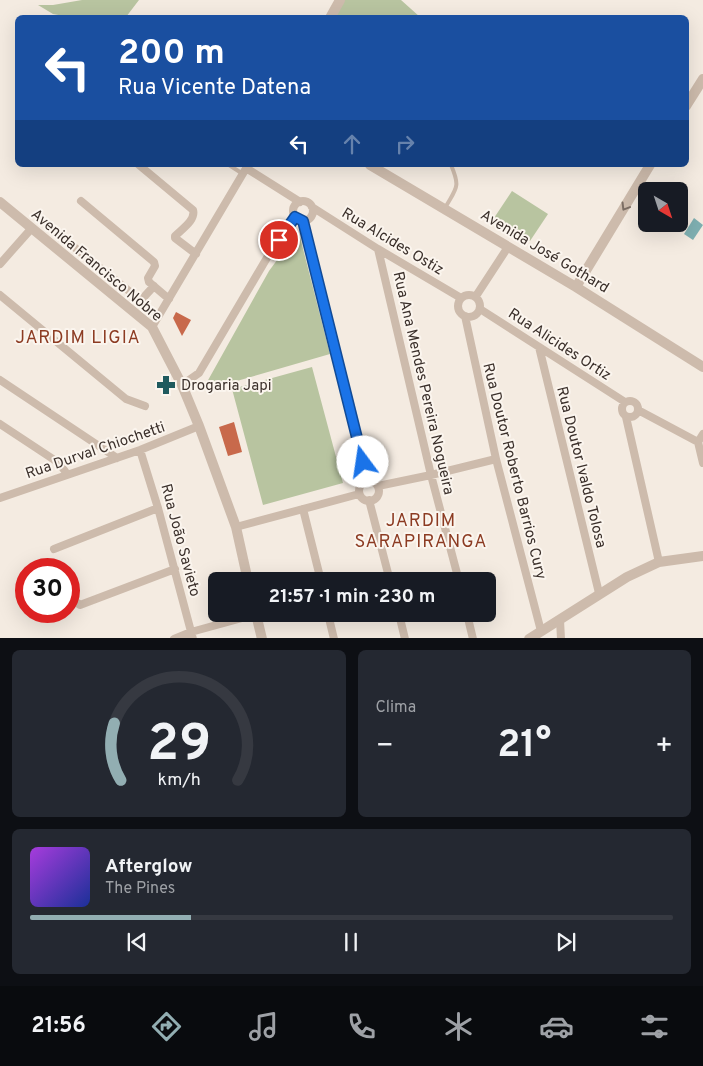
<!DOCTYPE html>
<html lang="pt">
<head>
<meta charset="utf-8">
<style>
  :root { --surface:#171b24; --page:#242831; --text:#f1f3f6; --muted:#9ea1a6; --line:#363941; --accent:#92aeb2 }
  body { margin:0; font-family:Overpass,sans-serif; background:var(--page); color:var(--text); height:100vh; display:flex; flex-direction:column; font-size:19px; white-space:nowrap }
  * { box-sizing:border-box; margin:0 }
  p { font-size:16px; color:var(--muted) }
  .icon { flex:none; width:28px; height:28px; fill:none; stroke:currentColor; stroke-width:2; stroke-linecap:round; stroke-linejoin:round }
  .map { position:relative; height:638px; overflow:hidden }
  .side { display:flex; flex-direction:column; gap:12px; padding:12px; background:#0d0f14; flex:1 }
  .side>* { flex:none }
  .banner { position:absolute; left:15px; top:15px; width:674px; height:152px; border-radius:8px; box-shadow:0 5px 20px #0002; background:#1a4fa0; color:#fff; overflow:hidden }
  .needle { width:32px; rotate:141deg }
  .fabs { position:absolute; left:638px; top:182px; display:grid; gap:10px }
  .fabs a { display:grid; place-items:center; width:50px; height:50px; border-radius:8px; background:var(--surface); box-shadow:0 5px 20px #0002; font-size:25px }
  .speed { position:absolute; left:15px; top:558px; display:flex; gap:10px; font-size:25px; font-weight:700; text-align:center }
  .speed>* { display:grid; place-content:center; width:65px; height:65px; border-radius:50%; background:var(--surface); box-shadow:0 5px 20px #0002; line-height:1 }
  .speed .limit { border:8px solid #d22; background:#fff; color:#111 }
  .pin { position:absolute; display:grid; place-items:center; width:42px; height:42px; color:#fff; margin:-21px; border:2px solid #fff; border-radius:50%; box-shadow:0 1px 5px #0007 }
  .me { position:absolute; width:55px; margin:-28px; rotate:346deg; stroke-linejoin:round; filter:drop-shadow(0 0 4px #0008) }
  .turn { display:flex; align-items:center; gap:18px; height:105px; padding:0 20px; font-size:22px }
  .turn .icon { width:65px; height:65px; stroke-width:2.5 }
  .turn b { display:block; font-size:35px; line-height:42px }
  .lanes { display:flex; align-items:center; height:48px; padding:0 20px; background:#0003; justify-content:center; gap:25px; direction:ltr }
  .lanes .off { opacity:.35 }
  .big { font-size:38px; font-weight:700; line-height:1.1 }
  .side .card { flex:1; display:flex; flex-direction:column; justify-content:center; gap:8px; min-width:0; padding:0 18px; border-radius:8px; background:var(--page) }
  .side .dial { align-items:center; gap:0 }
  .dial svg { height:130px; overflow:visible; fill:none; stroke:var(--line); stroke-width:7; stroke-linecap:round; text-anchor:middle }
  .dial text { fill:var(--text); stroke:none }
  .song { display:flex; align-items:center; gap:15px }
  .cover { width:60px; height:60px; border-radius:8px; background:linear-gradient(135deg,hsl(280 70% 55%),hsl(230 70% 35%)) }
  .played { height:5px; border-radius:2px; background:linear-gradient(90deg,var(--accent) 25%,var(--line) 25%) }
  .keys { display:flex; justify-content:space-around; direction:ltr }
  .heat { display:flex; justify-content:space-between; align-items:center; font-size:28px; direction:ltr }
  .side .tiles { flex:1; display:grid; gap:12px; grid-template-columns:1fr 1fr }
  .card:last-child { grid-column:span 2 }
  .trip { position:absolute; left:208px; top:572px; width:288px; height:50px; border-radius:8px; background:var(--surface); box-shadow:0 5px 20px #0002; font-weight:700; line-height:50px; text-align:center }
  .dock { display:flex; height:80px; justify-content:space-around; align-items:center; background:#090b0e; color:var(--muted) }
  .dock .icon { width:35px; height:35px }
  .dock .on { color:var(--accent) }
  .dock b { font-size:22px; color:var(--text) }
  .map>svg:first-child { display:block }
  .green { fill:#b8c4a0 }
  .water { fill:#7fb0b2 }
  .building { fill:#c8694b }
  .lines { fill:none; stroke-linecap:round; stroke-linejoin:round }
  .service { stroke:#cdbbac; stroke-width:4 }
  .minor { stroke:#cdbbac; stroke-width:8 }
  .tertiary { stroke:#cdbbac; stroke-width:10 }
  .oneway { stroke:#7d6f65 }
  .route-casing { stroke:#114b97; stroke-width:12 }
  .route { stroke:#1a73e8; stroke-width:9 }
  .labels { text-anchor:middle; stroke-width:4; stroke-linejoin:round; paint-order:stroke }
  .street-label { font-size:15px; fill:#3b302b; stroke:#fbf5ee }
  .poi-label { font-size:15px; fill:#3b302b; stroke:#fbf5ee; text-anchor:start }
  .quarter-label { font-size:18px; letter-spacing:1px; fill:#8c3b22; stroke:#fbf5ee }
</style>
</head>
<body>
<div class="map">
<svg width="703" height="639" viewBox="0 0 703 639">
  <rect width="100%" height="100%" fill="#f4ebe1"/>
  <path class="green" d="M82,0H139L126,17H69L53,14L38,5H53Z
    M337,0H401L420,17L331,18Z
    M512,191L548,214L530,241L494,218Z
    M300,237L330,354L202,391L269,271L291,241Z
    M312,367L343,483L263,505L232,389Z"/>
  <path class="water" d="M694,218L703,225L693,240L684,234Z"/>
  <path class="building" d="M176,312L191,320L182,336L173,318Z
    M234,422L242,452L228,456L219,427Z"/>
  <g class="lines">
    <path class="service" d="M229,165L243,174
      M445,208C456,188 461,188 451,165"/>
    <path class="minor" d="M139,165L193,210C196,220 182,229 175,236V238L196,254
      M246,168L300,202
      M81,201L154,262L155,266L148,278L149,282L169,299
      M293 211a10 10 0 1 1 20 0a10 10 0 1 1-20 0Z
      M312,207L378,249L461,298
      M303,221L368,481
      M59,235L139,299L143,298L154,286
      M378,249L431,475L459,581
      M0,264L31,229
      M458 306a11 11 0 1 1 22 0a11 11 0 1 1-22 0Z
      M0,295L126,399L145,406
      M476,296L508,247
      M480,309L625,402
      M465,316L496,459L541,631
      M152,327L248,165
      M539,347L599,593
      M0,380L117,458
      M182,385L199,373L271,251L295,217
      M622 409a8 8 0 1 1 16 0a8 8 0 1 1-16 0Z
      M638,410L698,442
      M626,417L659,562
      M0,424L59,463L67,474
      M703,434L698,442L703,463
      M140,450L158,508L193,639
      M359 491a10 10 0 1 1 20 0a10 10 0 1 1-20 0Z
      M378,486L431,475L496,459
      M0,498L140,450L199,426
      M369,500L390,581
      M303,509L321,581
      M236,527L359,494
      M54,549L158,508
      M72,599L80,605L175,569
      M328,614L334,639
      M399,614L405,639
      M467,614L473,639
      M560,620L561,639
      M174,639L191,632L256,614"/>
    <path class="tertiary" d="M330,18L340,0
      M686,106L703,79
      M370,165L576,287L703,367
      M0,202L152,327L182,385L199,426L236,527L248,581
      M576,287L650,165
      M256,614L262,639
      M529,639L627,577L659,562L703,556"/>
  </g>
  <defs><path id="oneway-chevron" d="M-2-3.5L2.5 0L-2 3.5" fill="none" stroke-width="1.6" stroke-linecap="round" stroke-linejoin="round" transform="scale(1.25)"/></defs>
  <use class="oneway" href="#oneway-chevron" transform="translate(625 207) rotate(121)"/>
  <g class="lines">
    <g class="route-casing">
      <path id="route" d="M279,240L295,217L303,221L363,462"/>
    </g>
    <use href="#route" class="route"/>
  </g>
  <defs>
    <g id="pharmacy-bare" transform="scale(1.5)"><path d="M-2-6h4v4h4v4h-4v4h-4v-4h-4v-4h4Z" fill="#1f5a5e" stroke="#fbf5ee" stroke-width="2.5" paint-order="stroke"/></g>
  </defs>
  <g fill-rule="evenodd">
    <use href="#pharmacy-bare" x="166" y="385"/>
  </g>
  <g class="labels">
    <g class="street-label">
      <text transform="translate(393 241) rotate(31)" y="5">Rua Alcides Ostiz</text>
      <text transform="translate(545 251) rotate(31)" y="5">Avenida José Gothard</text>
      <text transform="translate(97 265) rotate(40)" y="5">Avenida Francisco Nobre</text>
      <text transform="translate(560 344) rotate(33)" y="5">Rua Alicides Ortiz</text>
      <text transform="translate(424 383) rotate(77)" y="5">Rua Ana Mendes Pereira Nogueira</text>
      <text transform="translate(95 450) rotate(-19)" y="5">Rua Durval Chiochetti</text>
      <text transform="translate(582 467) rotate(76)" y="5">Rua Doutor Ivaldo Tolosa</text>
      <text transform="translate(515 471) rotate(76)" y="5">Rua Doutor Roberto Barrios Cury</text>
      <text transform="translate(181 540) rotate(75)" y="5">Rua João Savieto</text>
    </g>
    <g class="poi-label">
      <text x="181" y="390">Drogaria Japi</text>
    </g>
    <g class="quarter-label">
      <text x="78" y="343">JARDIM LIGIA</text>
      <text x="421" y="526">JARDIM<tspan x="421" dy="21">SARAPIRANGA</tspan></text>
    </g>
  </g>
</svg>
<div class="fabs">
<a><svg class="needle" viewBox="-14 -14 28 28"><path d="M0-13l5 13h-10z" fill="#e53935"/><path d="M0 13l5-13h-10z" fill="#9ea1a6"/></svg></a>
</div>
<div class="speed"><div class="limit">30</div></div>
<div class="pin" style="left:279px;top:240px;background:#d93025"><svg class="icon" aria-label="arrive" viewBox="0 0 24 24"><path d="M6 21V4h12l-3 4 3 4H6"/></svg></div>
<svg class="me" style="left:363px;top:462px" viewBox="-20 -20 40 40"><circle r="19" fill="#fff"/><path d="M0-13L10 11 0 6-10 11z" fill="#1a73e8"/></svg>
<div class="trip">21:57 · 1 min · 230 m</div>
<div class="banner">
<div class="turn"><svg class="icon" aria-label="left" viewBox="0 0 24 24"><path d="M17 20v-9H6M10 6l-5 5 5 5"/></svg><div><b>200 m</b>Rua Vicente Datena</div></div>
<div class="lanes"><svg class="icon" aria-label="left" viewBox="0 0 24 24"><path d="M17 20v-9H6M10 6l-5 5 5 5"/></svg><svg class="icon off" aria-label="ahead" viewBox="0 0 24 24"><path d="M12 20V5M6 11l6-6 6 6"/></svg><svg class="icon off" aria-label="right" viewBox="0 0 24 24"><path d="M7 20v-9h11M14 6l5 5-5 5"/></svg></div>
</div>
</div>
<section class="side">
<div class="tiles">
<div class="card dial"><svg viewBox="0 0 100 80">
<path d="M14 69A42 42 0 1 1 86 69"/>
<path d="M14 69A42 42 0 0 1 10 34" stroke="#92aeb2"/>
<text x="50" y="56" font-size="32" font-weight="700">29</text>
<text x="50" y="72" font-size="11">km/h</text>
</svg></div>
<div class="card"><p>Clima</p>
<div class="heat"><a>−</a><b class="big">21°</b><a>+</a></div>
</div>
<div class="card">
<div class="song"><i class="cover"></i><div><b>Afterglow</b><p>The Pines</p></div></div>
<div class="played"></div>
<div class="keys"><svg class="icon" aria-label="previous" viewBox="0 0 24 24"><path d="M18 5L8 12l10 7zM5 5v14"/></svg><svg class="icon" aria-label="pause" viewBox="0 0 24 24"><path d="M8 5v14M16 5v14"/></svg><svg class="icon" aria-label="next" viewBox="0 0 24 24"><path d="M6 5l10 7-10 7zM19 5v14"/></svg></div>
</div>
</div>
</section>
<nav class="dock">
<b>21:56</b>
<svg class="icon on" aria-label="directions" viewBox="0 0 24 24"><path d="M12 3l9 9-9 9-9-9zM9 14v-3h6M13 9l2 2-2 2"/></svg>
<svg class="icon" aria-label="music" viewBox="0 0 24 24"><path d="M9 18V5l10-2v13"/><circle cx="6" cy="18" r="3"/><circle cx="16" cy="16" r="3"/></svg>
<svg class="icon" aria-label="phone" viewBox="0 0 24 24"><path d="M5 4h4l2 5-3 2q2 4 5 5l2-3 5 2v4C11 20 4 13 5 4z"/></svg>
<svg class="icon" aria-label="climate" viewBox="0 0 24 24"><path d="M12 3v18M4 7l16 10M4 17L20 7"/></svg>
<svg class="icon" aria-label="car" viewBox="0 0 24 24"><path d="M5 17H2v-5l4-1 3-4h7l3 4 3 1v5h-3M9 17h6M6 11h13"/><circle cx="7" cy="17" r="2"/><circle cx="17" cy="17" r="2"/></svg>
<svg class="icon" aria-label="filters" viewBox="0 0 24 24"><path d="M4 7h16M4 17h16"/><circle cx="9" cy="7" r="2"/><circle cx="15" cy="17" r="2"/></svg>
</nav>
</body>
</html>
